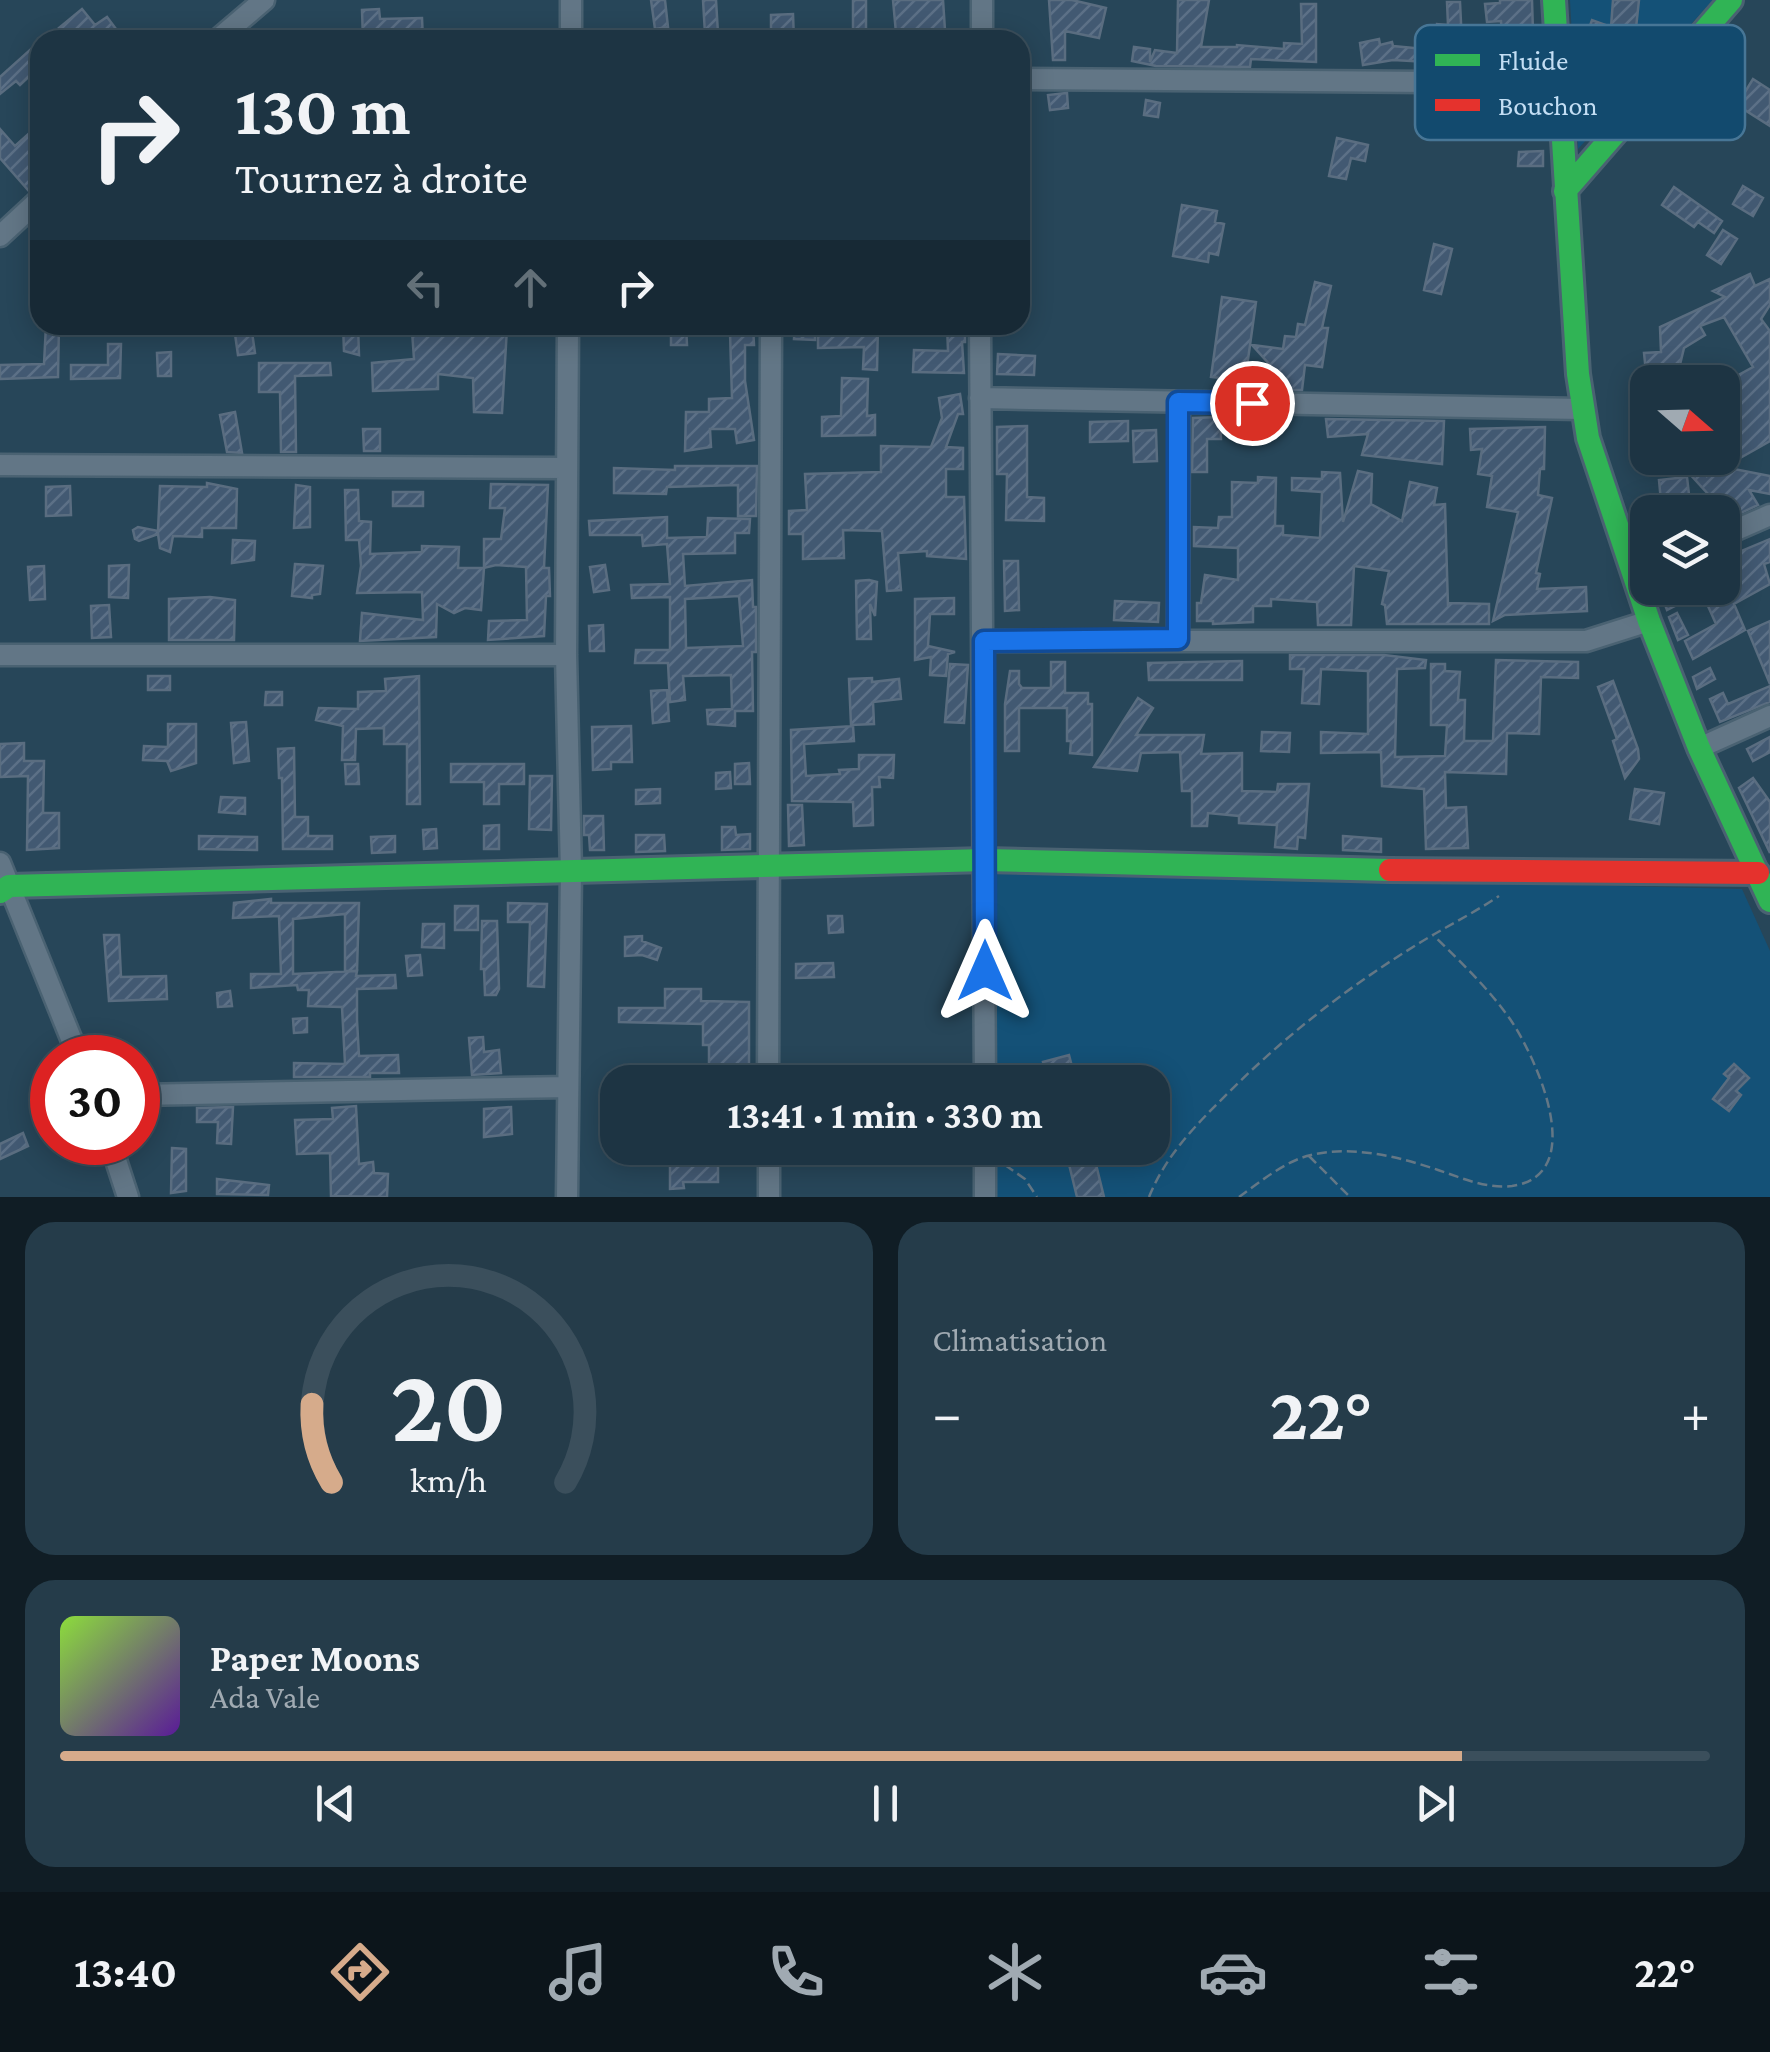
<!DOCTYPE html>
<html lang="fr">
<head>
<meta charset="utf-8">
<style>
  :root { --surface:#1d3443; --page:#253c4a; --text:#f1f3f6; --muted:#a0aab2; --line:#3b4f5c; --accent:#d6ab8b }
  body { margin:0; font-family:"Crimson Pro",serif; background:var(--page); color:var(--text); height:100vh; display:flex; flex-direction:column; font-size:38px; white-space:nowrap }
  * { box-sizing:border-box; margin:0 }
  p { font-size:32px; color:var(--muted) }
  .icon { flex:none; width:55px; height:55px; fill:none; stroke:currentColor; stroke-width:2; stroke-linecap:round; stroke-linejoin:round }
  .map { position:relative; height:1197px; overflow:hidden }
  .panel { display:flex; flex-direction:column; gap:25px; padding:25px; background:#101d25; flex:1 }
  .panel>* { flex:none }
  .top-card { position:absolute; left:30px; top:30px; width:1000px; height:305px; border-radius:30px; box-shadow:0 5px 25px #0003,0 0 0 2px var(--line); background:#1d3443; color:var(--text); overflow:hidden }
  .needle { width:65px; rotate:110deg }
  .controls { position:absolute; left:1630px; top:365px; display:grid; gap:20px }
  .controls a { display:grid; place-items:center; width:110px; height:110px; border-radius:20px; background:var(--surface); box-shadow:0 5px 25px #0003,0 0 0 2px var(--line); font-size:50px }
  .speed { position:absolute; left:30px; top:1035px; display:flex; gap:20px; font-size:50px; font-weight:700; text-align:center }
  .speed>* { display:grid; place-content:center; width:130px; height:130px; border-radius:50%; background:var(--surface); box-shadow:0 5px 25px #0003,0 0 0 2px var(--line); line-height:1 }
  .speed .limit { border:15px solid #d22; background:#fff; color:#111 }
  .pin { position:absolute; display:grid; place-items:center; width:85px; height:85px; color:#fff; margin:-42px; border:5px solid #fff; border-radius:50%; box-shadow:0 2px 10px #0007 }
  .me { position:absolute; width:110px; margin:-55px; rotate:0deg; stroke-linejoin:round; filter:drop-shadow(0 0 8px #0008) }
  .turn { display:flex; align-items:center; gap:35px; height:210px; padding:0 40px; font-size:45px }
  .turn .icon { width:130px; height:130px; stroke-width:2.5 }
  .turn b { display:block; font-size:70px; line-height:85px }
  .lanes { display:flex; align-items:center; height:95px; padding:0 40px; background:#0003; justify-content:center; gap:50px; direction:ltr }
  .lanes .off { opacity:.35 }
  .big { font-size:75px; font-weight:700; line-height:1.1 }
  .panel .widget { flex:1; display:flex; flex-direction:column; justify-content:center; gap:15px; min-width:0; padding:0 35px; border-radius:30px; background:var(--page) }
  .panel .dial { align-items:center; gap:0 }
  .dial svg { height:260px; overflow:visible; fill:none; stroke:var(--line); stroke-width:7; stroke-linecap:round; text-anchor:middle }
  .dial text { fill:var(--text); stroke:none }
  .song { display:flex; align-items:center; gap:30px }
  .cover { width:120px; height:120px; border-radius:15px; background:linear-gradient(135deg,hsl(90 70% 55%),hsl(270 70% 35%)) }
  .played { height:10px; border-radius:5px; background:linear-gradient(90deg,var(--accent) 85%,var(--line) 85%) }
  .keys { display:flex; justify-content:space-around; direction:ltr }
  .heat { display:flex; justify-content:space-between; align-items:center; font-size:55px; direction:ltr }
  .panel .tiles { flex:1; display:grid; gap:25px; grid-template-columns:1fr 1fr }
  .widget:last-child { grid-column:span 2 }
  .trip { position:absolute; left:600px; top:1065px; width:570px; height:100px; border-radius:30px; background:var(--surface); box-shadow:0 5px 25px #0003,0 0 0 2px var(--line); font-weight:700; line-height:100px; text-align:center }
  .tab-bar { display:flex; height:160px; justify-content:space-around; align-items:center; background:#0c151b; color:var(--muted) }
  .tab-bar .icon { width:70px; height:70px }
  .tab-bar .current { color:var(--accent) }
  .tab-bar b { font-size:45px; color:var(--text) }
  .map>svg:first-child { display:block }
  .built { fill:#145177 }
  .building { fill:url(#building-hatch); stroke:#5a6d80; stroke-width:2.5; fill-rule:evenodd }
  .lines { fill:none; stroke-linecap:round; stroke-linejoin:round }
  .street-casing { stroke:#4a6272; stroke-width:25 }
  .fast-casing { stroke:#4a6272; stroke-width:28 }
  .jam-casing { stroke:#4a6272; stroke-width:28 }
  .path { stroke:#647785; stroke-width:2.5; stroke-dasharray:10 5; stroke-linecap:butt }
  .street { stroke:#627686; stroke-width:20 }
  .fast { stroke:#30b455; stroke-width:22 }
  .jam { stroke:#e5322d; stroke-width:22 }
  .route-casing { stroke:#114b97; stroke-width:25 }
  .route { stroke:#1a73e8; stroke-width:18 }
  .key { fill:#124a6e; stroke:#477696; stroke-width:2.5 }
  .key-label { font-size:28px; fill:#c3def4 }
</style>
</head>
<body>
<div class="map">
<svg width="1770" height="1197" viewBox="0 0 1770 1197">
  <defs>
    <pattern id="building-hatch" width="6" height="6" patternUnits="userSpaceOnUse" patternTransform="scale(2.5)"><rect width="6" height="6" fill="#425972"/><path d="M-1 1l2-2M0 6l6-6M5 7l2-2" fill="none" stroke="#5c7087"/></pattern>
  </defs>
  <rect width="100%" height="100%" fill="#274659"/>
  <path class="built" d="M1570,0H1713L1578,149Z
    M994,871L1742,889L1770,951V1197H994V1148H1152V1082H994Z"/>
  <path class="building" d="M651,0H665L668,27L655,29Z
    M703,0H716L718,33L705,34Z
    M853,0H866V40H853Z
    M893,0H943L945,30L896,33Z
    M1049,0H1072L1106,8L1099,38L1065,31V60H1053Z
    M1178,0H1209L1201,47H1237V45L1284,49V43L1302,44L1301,4H1316V62L1251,59L1250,67L1156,66L1132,61L1134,47L1150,49V62L1155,50L1177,53Z
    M1500,0H1532L1534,64L1489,67V52H1503L1501,21L1487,22L1485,4L1500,3Z
    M1613,0H1639L1636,28L1651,33L1645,54L1640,53L1634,70L1612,63L1617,41L1587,34L1592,20L1611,27Z
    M1447,2H1460L1463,64L1393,60L1363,65L1360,43L1379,39L1380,45L1392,42L1393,46L1435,50L1437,24L1448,25Z
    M82,9L95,25L107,17L119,33L110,40H69L59,28Z
    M379,9L380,19L422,18L423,40H363L362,10Z
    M793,14L794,40H777V31H771V15Z
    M40,41V66L20,85L16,81L0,94V77Z
    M1753,79L1770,90V126L1737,105Z
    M1067,93L1068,108L1050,110L1048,95Z
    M1146,100L1160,103L1158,117L1144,115Z
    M0,129L15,146L34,129L40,136V180L28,190L0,158Z
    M1337,138L1368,145L1365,161L1351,158L1346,179L1329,176Z
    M1543,151V166H1518L1519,152Z
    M1743,186L1763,198L1753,216L1733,204Z
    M1674,187L1722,221L1714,233L1698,222L1694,227L1662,205Z
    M1182,205L1217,211L1215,222L1224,224L1218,255L1209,253L1208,262L1173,256Z
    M1723,230L1737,239L1721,264L1707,255Z
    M1434,244L1452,249L1441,294L1424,290Z
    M1750,274L1755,286L1770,279V305L1761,319L1770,331V441L1740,458L1729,434L1722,438V384L1753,367L1724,317L1700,326L1705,335L1684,348L1677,377L1663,372L1662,382H1647L1644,353L1661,352L1660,327L1725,297L1713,291Z
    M1315,282L1331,286L1322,328H1328L1322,367L1305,365L1302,390H1278L1280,376L1252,345L1283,349L1285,336L1296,337L1298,324L1305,325Z
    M1222,297L1256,302L1245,381L1211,377Z
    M46,325H59L58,377L0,379V365L44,364Z
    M251,325L255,353L238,355L234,327Z
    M343,325H358L359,355L344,351Z
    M671,325H686L687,345H671Z
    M737,325H753L754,345H745V381L754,440L737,443L735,429H710L711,447L685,451L686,412H709V399L732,398L730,332H737Z
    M795,325H815V340L794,339Z
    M846,325H878L877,370L863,369L864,347L818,348V329H845Z
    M947,325H965V342H962L964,373L913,372L914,350L948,351Z
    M507,328L502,413L474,412L473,378L438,374V389L373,391L372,363L414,359L412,331Z
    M108,344H121L120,378L71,379V365H108Z
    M171,352V376H158L157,353Z
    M998,354L1035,356L1034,375L997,374Z
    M259,363H330L331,375L295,376L296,452H281L280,392H259Z
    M842,378L868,379L867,416L875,415V435L822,436V417L841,416Z
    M960,394L963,414H958L946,447L963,448V469H946V497H964L966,559L927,556V551L898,553L901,590L887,591L882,531L843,530L844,558L803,559V534H789V511L807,510L805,474L881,472V446L931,447L942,418L939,398Z
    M235,412L242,453L227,452L220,415Z
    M1220,417L1221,439H1207V472H1192L1193,418Z
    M1326,419L1444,421L1442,464L1362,455L1368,434L1328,437Z
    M1128,421V441L1090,442V422Z
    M1027,426V497L1044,498V521L1006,520L1007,474H997V427Z
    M1545,427L1544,469H1540L1538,495L1552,498L1536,573L1540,574L1537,589L1586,587L1587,611L1505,615L1493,621L1518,512L1487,507L1492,476L1478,474L1482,449L1471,450L1470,429Z
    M363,429H380V451H364Z
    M1156,430L1157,461L1134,462L1133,431Z
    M1704,458L1707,476L1724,467L1770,476V494L1749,490L1758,505L1730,518L1677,460Z
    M675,466H757L756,516H738V485L667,487L666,494L614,493V468L675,470Z
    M1358,471L1372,474L1371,504L1402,521L1410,482L1437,488L1434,505L1445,504L1448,606L1449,603L1489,604V624H1387L1385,605L1382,604L1389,571L1354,566L1351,625H1318L1317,602L1271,599V606H1253V622L1213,624V621H1197V603H1201L1205,575L1238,580V548L1194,546V527L1218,528L1219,517H1232V482L1258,483V477L1276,478L1275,526H1283V535L1320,538L1322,492L1292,490V478L1322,479V472L1340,473L1343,522Z
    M1687,477L1691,512H1662L1659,480Z
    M207,483L237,489L236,528H202V537L173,536L170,552L160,548L158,534L139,541L135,539L133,530L138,527L158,531L160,486L207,487Z
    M491,484L548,485L544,568H549L550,596H546L544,636L488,640L489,621L527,620L526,567L496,565L484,568V539H501L505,508H490Z
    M296,485L310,487V527L294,528Z
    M70,486L71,515L46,516V487Z
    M345,490H358L359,521L371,522L370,554L422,552V546L459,547L458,568H484L481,610L465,608L454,613L437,604L436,637L360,641L362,613L423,620L422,592L357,593L361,566L359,540H346Z
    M393,492H423V506H393Z
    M667,517V538L707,537L708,518L750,519L749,533H735V553L683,554L685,586L752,580L753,607H756V652H752L753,711H735V726L708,724L707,710L732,709L731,675L683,676L685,700L670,702L668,663H635L636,650H670V597L632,598L631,585L670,584L667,544L643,546L642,535H590L589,521ZM739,596L743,646L686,648L685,599Z
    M1770,539V562L1764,564L1770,584L1734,604L1745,630L1693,659L1685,641L1716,624L1700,588H1730L1722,572V559Z
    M233,540L255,541L254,560L232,563Z
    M1004,561H1018L1019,610L1005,611Z
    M295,564L323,566L320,594L312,595V598L292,596Z
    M129,565L128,598L109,597V566Z
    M605,565L609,590L594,592L590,567Z
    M44,566L45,599L30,600L28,567Z
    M869,580L877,582L875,616L870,604L871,639H857L856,581Z
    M1659,588H1667L1675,606L1667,610Z
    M210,597L235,600L234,640H169V599Z
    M954,598V614H930L928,646L955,652L948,654L946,676L930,675L931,657L915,660V599Z
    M1115,601L1159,603L1158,622L1114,620Z
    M109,605L111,637L92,638L91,606Z
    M1677,613L1688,635L1678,640L1669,617Z
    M1770,621V684L1748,631Z
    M603,625L604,651H590L589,626Z
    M1290,655H1384L1426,660L1425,668L1397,669L1395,757L1445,756L1447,725H1431V664H1445V671L1460,672L1458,700H1465L1464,741H1493L1496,660L1578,662V678L1541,677L1539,734L1507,733L1506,774L1445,772L1446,808L1466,807L1468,848L1426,849L1424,789L1382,786L1381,752L1321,753V732L1368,734V671L1321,669L1319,704L1302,703L1304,669H1290Z
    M1242,661V680H1149L1148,663Z
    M1051,662H1065V693H1088V704H1092V755L1070,753L1071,741H1067V708H1019V751H1005V704L1010,671H1019V684L1022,688H1051Z
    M950,664L968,665L964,723L945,722Z
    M1710,668L1715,679L1697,689L1693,677Z
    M148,676H170V690H148Z
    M419,676L420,804H407V744H384V728L356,729L355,760H342L343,726L316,720L319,708L358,709V692L386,691L385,679Z
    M872,678V682L899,679L901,699L873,702L874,724L851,725L849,679Z
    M1613,681L1638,749L1639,759L1625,778L1613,741L1617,739L1598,687Z
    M1770,686V702L1720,722L1710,699L1723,693L1728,704Z
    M667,690L669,721L653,723L651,691Z
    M266,692H282V705H265Z
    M1138,698L1153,708L1136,735H1204L1201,754L1242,753V791L1277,792L1278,784H1309L1305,838L1298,837L1297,849L1275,847L1277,825L1239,823V816L1208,813L1207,826H1192V791H1182L1180,752L1141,753L1137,771L1094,767Z
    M246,722L249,761L234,763L231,723Z
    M168,724H196V763L171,771L167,761L143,760L144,746L168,747Z
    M631,726L632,762H611V769L593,770L592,727Z
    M853,726L854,741L804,744L806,776L840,774L839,770L859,769V755H894L893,778L879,777L880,787H872L873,825L854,826L853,802L792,801L791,730Z
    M1262,732L1290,733L1289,752L1261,751Z
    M1770,737V752L1753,761L1747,749Z
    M24,743V761H44L43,813H59V848L27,850L28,776L0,777V744Z
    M294,748L295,817H308V836H332V849H283L282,778H279L278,749Z
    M749,763L750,784H735V764Z
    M345,764H358L359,784H346Z
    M451,764H524V784H499V804H484V782H451Z
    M730,772L731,788L716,789V773Z
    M530,776H552L551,830L529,829Z
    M1753,778L1770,802V853L1739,788Z
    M660,789V803L636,804V790Z
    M1635,789L1664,793L1659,824L1630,819Z
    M221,797L245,798V814L219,812Z
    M788,805H802L804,845L789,846Z
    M584,816H603L604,850H590L589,835H584Z
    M499,825V849H484V826Z
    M722,827H735L736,835L750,834V849L722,850Z
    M436,829L437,848L424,849L423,830Z
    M636,835H664L665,851L636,852Z
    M199,836L257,837V850L199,849Z
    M395,836V852L372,853L371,837Z
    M1343,836L1381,839V852L1343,850Z
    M271,899V903H359L357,971H345V914L293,919V974L357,971L356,976L395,975L396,988L357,989V1020L359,1056L398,1055L399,1073H370V1077H294V1063L345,1064L342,1007L308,1006L309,990H298L297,985L251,988V974H281L279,916L233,918L234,903Z
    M508,903L547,904L544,987L528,986L530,922H508Z
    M455,906H478V930H455Z
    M828,916H842L843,932L829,933Z
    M482,921H497L499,989L496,995H485L484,969H481Z
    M423,924H444V948L422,947Z
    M104,935H119L121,977L166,976L167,999L109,1001Z
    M642,936V941L661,948L657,960L642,955L625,956V937Z
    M420,955L422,975L408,976L406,956Z
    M833,963L834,977L796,978V964Z
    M665,989H701V1001L749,1002V1082H709V1045H703V1024L619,1022V1008H665Z
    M230,991L232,1006L218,1007L217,993Z
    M307,1018V1032L294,1033L293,1019Z
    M483,1037L484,1052L499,1050L501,1073L472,1075L469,1038Z
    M104,1042L120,1043V1058H105Z
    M1069,1055L1076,1082H1048L1043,1062Z
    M1734,1064L1749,1078L1736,1091L1741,1095L1729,1111L1713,1099L1729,1078L1724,1074Z
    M356,1106L359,1164L373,1162L374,1173L388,1174L387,1197L331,1196L330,1153L297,1154L295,1120L333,1119L332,1108Z
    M233,1107L231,1144L217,1143L218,1122H197V1108Z
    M511,1107L512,1134L484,1137V1109Z
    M23,1133L28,1146L0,1159V1144Z
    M172,1148L186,1149V1191L171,1193Z
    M670,1148H718V1182H683L684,1188L670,1189Z
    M1065,1148H1092L1104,1197H1077Z
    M217,1179L269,1185L268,1195L217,1194Z"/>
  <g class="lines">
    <g class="street-casing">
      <path id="street" d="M982,0V40
        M217,40L264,0
        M571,40V0
        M1020,79L1559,83
        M0,236L40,199
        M980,325L985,1082
        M980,398L1581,409
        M0,465L567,468
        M1722,536L1770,515
        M1178,639L1179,402
        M984,641H1586L1649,621
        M0,655H566
        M1699,748L1770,716
        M0,863L79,1058
        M768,1082L771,325
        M138,1095L568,1087
        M110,1142L128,1197
        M769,1148V1197
        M985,1148V1197
        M567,1197L571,871L566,655L568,325"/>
    </g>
    <g class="fast-casing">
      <path id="fast" d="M1554,0L1578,374L1588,438L1649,621L1699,748L1770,901
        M1565,191L1731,0
        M0,892L9,886L985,860L1390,870"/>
    </g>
    <g class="jam-casing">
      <path id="jam" d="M1390,870L1758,873"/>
    </g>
    <path class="path" d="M1309,1156L1350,1197
      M1005,1165L1025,1179L1037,1197
      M1149,1197C1166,1155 1195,1126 1227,1094C1283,1038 1345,989 1413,947C1441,929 1471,915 1499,896
      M1239,1197C1260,1182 1285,1161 1311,1155C1352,1145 1400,1157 1438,1170C1462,1178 1486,1189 1512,1186C1590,1175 1536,1057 1510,1019C1488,988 1461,962 1433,935"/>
    <use href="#street" class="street"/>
    <use href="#fast" class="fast"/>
    <use href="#jam" class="jam"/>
  </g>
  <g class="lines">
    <g class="route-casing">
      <path id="route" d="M985,971L984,641L1178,639V402L1252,403"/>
    </g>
    <use href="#route" class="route"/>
  </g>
  <rect x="1415" y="25" width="330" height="115" rx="15" class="key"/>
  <rect x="1435" y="54" width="45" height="12" fill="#30b455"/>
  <rect x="1435" y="99" width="45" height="12" fill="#e5322d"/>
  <g class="key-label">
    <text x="1498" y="70">Fluide</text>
    <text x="1498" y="115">Bouchon</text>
  </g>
</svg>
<div class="controls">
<a><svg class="needle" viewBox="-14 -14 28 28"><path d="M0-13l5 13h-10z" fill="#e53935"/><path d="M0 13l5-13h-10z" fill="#a0aab2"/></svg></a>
<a><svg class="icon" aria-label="layers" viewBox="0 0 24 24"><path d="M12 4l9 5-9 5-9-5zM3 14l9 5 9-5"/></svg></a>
</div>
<div class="speed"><div class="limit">30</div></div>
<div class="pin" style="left:1252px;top:403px;background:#d93025"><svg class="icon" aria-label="arrive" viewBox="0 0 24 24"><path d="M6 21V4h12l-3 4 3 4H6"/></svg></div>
<svg class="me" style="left:985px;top:971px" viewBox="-20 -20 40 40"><path d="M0-17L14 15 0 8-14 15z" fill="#1a73e8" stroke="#fff" stroke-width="4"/></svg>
<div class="trip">13:41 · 1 min · 330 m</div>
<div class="top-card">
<div class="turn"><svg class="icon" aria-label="right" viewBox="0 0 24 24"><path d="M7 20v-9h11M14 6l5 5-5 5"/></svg><div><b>130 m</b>Tournez à droite</div></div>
<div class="lanes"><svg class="icon off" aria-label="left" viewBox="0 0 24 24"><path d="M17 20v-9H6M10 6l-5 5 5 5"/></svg><svg class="icon off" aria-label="ahead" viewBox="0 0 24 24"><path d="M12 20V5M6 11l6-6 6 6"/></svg><svg class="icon" aria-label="right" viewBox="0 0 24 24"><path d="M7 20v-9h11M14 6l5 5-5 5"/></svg></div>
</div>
</div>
<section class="panel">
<div class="tiles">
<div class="widget dial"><svg viewBox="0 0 100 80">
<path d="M14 69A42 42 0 1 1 86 69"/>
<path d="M14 69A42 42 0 0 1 8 45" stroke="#d6ab8b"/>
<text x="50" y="56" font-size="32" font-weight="700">20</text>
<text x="50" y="72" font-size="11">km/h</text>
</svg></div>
<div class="widget"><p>Climatisation</p>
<div class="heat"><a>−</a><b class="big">22°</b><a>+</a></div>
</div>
<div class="widget">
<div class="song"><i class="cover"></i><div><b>Paper Moons</b><p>Ada Vale</p></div></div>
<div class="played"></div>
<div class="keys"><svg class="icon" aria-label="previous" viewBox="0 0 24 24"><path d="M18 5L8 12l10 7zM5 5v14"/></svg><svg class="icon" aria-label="pause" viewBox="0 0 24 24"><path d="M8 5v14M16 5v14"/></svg><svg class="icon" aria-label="next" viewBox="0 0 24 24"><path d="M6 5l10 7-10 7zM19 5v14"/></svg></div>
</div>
</div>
</section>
<nav class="tab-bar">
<b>13:40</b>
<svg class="icon current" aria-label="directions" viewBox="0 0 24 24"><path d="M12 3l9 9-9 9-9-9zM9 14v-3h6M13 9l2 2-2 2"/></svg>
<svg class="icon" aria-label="music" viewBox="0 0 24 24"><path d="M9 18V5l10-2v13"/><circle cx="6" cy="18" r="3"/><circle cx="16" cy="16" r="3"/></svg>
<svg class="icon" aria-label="phone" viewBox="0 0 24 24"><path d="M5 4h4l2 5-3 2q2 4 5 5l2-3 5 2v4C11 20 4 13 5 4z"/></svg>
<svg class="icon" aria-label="climate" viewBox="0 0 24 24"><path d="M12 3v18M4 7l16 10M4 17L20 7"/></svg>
<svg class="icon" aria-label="car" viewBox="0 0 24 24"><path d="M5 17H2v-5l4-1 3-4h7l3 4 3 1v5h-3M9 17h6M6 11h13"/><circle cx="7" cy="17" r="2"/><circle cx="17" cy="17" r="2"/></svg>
<svg class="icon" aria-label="filters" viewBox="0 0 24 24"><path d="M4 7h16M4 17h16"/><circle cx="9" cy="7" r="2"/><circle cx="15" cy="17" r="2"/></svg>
<b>22°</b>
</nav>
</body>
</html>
